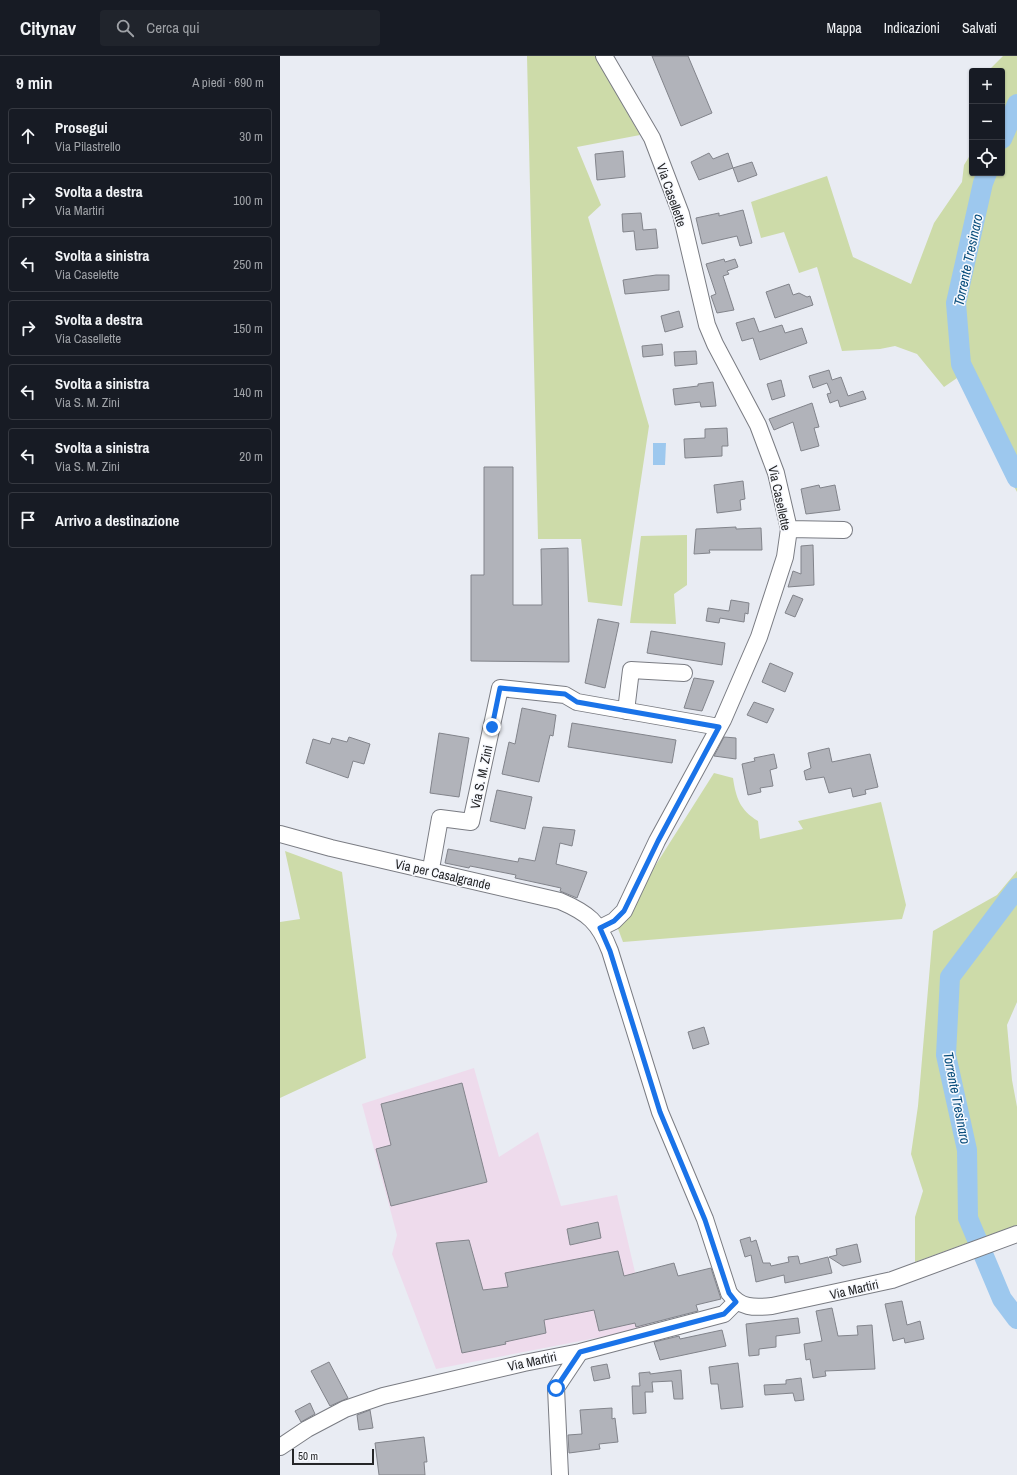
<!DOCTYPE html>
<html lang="it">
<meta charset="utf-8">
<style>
body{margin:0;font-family:"Archivo Narrow",sans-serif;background:#20242c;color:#f1f3f6}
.controls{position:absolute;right:12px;top:12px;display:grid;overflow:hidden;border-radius:4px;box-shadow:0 1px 3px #0004}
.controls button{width:36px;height:36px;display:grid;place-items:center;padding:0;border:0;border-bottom:1px solid #363941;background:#171b24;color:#f1f3f6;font:20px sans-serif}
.scale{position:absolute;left:12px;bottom:10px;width:82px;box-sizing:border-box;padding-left:4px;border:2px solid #252628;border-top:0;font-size:11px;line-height:14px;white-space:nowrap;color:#252628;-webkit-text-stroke:3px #f7f9fe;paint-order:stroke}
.stop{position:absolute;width:12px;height:12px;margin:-9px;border:3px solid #1a73e8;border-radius:50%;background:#fff}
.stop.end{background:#1a73e8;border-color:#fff;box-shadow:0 1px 4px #0008}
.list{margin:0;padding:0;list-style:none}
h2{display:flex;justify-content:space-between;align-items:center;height:52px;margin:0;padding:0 16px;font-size:17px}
h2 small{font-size:13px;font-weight:400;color:#9ea1a6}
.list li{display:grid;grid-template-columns:26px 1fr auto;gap:12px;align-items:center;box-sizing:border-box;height:56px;margin:0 8px 8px;padding:0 8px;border:1px solid #363941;border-radius:4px}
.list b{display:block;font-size:15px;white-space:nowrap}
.list p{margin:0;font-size:13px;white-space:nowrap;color:#9ea1a6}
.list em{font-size:13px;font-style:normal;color:#9ea1a6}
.icon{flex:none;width:22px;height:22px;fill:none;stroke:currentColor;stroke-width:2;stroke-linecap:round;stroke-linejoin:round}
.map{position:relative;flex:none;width:737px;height:1419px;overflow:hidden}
header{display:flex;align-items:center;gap:24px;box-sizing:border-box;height:56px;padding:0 20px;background:#171b24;border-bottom:1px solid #363941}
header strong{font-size:19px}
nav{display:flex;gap:22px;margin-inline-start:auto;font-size:14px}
.search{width:280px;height:36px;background:#20242c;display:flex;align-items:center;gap:10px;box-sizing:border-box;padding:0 14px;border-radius:4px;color:#9ea1a6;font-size:15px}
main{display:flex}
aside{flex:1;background:#171b24}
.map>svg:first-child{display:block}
.industrial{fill:#eedbec}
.green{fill:#cddba9}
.water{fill:#9dc8ee}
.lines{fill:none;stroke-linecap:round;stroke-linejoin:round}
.river{stroke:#9dc8ee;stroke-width:20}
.building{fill:#b1b3ba;stroke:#82848b}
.minor-casing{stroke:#7a7c83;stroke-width:18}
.minor{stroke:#fff;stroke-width:16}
.route{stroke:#1a73e8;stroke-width:5}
.labels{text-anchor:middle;stroke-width:3;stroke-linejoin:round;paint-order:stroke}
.street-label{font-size:13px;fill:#252628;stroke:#f7f9fe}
.water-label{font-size:14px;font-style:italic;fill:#094e7d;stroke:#f7f9fe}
</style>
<header>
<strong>Citynav</strong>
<div class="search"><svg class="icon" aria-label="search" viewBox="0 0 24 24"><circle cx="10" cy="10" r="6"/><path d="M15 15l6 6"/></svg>Cerca qui</div>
<nav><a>Mappa</a><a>Indicazioni</a><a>Salvati</a></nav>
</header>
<main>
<aside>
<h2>9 min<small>A piedi · 690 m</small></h2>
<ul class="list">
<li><svg class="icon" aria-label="ahead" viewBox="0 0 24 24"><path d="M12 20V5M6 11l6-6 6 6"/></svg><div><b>Prosegui</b><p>Via Pilastrello</p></div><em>30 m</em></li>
<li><svg class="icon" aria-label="right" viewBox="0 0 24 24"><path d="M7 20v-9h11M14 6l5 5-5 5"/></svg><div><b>Svolta a destra</b><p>Via Martiri</p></div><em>100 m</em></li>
<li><svg class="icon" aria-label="left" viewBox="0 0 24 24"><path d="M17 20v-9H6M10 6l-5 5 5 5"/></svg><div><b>Svolta a sinistra</b><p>Via Caselette</p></div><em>250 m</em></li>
<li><svg class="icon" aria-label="right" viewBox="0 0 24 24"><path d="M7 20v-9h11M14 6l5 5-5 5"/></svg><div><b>Svolta a destra</b><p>Via Casellette</p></div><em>150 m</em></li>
<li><svg class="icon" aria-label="left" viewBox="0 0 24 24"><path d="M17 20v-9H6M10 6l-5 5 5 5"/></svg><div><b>Svolta a sinistra</b><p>Via S. M. Zini</p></div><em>140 m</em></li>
<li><svg class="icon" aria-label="left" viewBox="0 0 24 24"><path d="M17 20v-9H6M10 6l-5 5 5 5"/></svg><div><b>Svolta a sinistra</b><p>Via S. M. Zini</p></div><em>20 m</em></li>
<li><svg class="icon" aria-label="arrive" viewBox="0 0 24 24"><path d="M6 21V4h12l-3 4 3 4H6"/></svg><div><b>Arrivo a destinazione</b></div></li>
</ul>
</aside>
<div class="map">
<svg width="737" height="1419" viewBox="0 0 737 1419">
<rect width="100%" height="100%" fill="#e9ecf3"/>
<!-- industrial -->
<path class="industrial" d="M194 1012 219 1101 258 1076 281 1150 337 1139 368 1272 156 1313 112 1198 117 1179 82 1048Z"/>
<!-- green -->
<path class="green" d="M247 0H315L360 79 297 91 321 149 308 161 369 370 342 550 308 546 301 483H258Z
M723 0H737V436L677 322 664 331 637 298 615 290 600 293 562 295 537 211 519 217 504 176 481 182 471 146 547 120 573 201 631 228 654 167 682 126 684 109 692 96V117H722V15H708Z
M407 479V529L394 538 396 568 350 567 361 480Z
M434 717 453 722C456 742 460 754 478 765L480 783 523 773 518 765 601 746 626 849 622 863 343 886 337 870Z
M5 795 62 816 86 1002 0 1042V866L20 863Z
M737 815V946L727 969 732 1024 737 1051V1169L635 1206V1161L643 1135 631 1098 638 1050 653 875 717 839Z"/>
<!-- water -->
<path class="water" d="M373 387H386L385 409H373Z"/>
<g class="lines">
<!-- river -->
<path class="river" d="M722 83 737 48
M707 117 703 127 676 247 681 308 737 422
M737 832 670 921 666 999 687 1094 688 1162 722 1243 737 1263"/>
</g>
<!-- building -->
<path class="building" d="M372 0H408L432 57 401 70Z
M343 95 345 121 317 124 315 98Z
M429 97 433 103 448 97 453 112 419 124 411 106Z
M472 106 477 119 458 126 453 112Z
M463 154 472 187 460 190 457 180 422 188 416 162 439 157V160Z
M361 157 363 174 376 173 378 192 356 194 354 175 343 176 342 158Z
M444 203 445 206 455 203 458 211 447 215 449 218 443 220 454 254 437 257 431 240 436 238 426 208Z
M376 219H389V234L345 238 343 224Z
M509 228 513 239 519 237 527 241 530 240 533 249 495 262 486 236Z
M399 255 403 271 385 276 381 260Z
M474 262 479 276 502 269 505 277 522 272 527 287 480 304 473 282 462 285 456 267Z
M382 288 383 299 363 301 362 290Z
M416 295 417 308 395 310 394 296Z
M549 314 552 324 561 321 568 340 583 335 586 343 560 351 558 344 550 347 547 338 551 337 547 327 533 332 529 320Z
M501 324 505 340 492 344 487 328Z
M433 326 436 350 421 351 420 346 395 349 393 333 418 330V328Z
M532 347 539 371 534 372 539 390 521 395 513 366 494 374 489 363Z
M447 372 448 390H442V400L405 402 404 383 425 382V373Z
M204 411H233V549H262L261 493 288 492 289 606 191 605V519H204Z
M463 425 465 443 460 444 461 454 437 457 434 429Z
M539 429 540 432 555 429 560 454 526 458 521 433Z
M456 471V473L481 472 482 494H429L430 497 414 498 416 473Z
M533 489 534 529 508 531 513 515 521 518V490Z
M513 539 523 543 515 561 505 557Z
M451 544 469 547 468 558 465 557 464 566 440 562 439 567 426 565 428 552 449 555Z
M318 563 339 567 325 632 305 627Z
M371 575 445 587 442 609 367 597Z
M490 607 513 617 505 636 482 626Z
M414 622 434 625 422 655 404 652Z
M474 646 494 653 487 667 467 659Z
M242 652 276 659 273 680 270 679 259 726 222 718 229 686 235 688Z
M292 667 396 684 392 707 288 691Z
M159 677 189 682 179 741 150 737Z
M69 681 90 688 84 708 73 705 68 722 26 707 33 683 50 688 52 682 67 686Z
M444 681 456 682V703L434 700Z
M549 692 552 706 590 698 598 731 585 734 586 738 573 741 571 732 549 737 544 721 526 724 524 715 531 712 528 697Z
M494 698 497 712 490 714 493 730 480 732 481 736 468 739 462 708 475 705 474 702Z
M217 734 252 741 245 773 210 765Z
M263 771 295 774 292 790 280 787 276 808 307 816 297 842 280 835 281 832 235 822 236 819 190 810 189 812 165 807 168 793 238 806 239 802 255 805Z
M424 971 429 988 413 993 408 976Z
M182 1027 207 1126 111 1150 96 1093 111 1089 101 1048Z
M318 1166 321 1182 290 1189 287 1173Z
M470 1181 471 1186 476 1184 483 1207H490L491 1210 509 1206 508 1201 518 1200 520 1208 548 1201 552 1217 505 1227 504 1219 476 1226 471 1199 465 1201 460 1184Z
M189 1184 203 1234 228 1231 225 1217 338 1195 344 1220 394 1207 398 1220 431 1212 441 1243 416 1249 418 1255 356 1271 355 1267 319 1275 314 1254 264 1264 266 1277 225 1286 226 1288 182 1297 156 1187Z
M577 1188 581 1206 563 1210 549 1201 557 1199 556 1193Z
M622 1245 627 1269 640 1265 644 1283 625 1287 624 1282 613 1285 605 1248Z
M552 1252 558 1280 578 1279 577 1270 592 1269 595 1313 545 1315 546 1320 533 1322 530 1303 526 1304 524 1288 542 1285 536 1255Z
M518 1262 520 1277 496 1280V1291L479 1293V1299L469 1300 466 1268Z
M442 1274 446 1290 380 1304 374 1286 399 1280 400 1283Z
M49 1306 68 1342 50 1350 31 1315Z
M458 1307 463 1351 441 1353 438 1328H431L429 1311Z
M327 1308 330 1322 314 1325 311 1311Z
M401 1314 403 1343H394L392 1325 372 1326 373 1336H365L366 1357 353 1358 352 1330H360L359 1317 370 1316V1318Z
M521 1322 524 1344 515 1345 513 1337 485 1339 484 1329 506 1328V1324Z
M30 1347 35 1358 21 1366 15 1355Z
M332 1352V1363L335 1362 338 1386 319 1388 320 1393 289 1397 288 1379 302 1378 300 1354Z
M90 1354 93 1372 79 1374 77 1359Z
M144 1381 147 1406H144L145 1419H99L95 1387Z"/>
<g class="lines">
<!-- minor casing -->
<g class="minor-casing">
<path id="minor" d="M509 473 564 474
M346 655 351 614 404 617
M0 778 51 792 280 845C308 857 319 866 330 895L380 1056 425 1163 449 1237C460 1252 474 1252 492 1250L612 1224 737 1178
M152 807 160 762 191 766 220 632 285 639 297 646 439 671
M320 872 334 865 344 855 377 785 443 664 479 581 505 501 509 473 496 417 478 369 435 288 427 269 401 158 372 82 324 0
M0 1391 27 1373 65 1353 103 1340 244 1307 300 1296 444 1258 456 1246
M280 1419 276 1332 300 1296"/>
</g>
<!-- minor -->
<use href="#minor" class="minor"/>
</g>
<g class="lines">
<!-- route -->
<path class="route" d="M212 671 220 632 285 638 297 646 439 671 378 785 344 855 334 865 320 872 330 895 380 1056 425 1164 449 1237 456 1246 444 1258 300 1296 276 1332"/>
</g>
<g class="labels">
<!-- street labels -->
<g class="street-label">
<text transform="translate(392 139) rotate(71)" y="5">Via Casellette</text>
<text transform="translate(500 442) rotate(78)" y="5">Via Casellette</text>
<text transform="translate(201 721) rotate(-78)" y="5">Via S. M. Zini</text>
<text transform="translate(163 818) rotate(13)" y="5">Via per Casalgrande</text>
<text transform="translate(574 1233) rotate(-13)" y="5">Via Martiri</text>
<text transform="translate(252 1305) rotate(-12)" y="5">Via Martiri</text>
</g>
<!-- water labels -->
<g class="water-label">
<text transform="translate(688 204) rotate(-78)" y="5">Torrente Tresinaro</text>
<text transform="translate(677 1042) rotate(79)" y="5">Torrente Tresinaro</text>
</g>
</g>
</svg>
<div class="controls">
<button>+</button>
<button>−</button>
<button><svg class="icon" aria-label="locate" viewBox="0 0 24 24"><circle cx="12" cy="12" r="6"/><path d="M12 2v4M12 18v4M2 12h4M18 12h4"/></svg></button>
</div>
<div class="scale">50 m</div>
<div class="stop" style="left:276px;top:1332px"></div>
<div class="stop end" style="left:212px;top:671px"></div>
</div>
</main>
